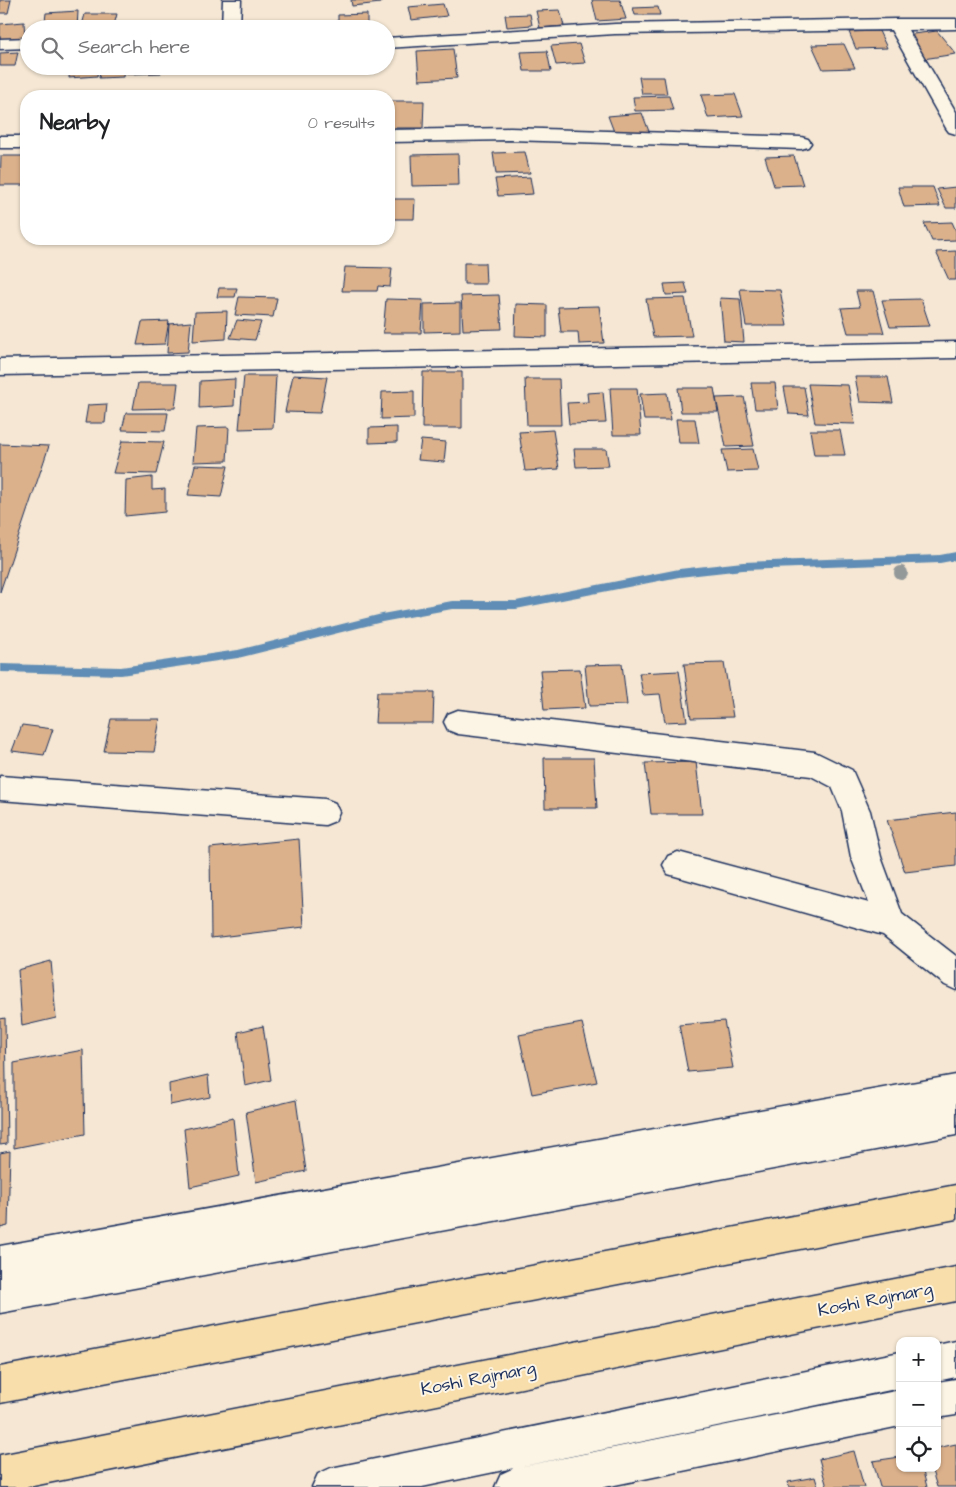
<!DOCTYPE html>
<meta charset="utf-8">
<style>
body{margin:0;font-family:"Architects Daughter",sans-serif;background:#f2f2f2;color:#202124}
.controls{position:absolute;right:15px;bottom:15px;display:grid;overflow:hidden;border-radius:10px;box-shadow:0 1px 4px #0004}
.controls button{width:45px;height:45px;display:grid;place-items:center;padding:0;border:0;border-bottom:1px solid #e0e0e0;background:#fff;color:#202124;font:25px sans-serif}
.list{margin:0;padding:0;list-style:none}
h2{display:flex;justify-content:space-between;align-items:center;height:65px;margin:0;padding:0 20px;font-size:21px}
h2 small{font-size:16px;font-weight:400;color:#757577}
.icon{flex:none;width:28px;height:28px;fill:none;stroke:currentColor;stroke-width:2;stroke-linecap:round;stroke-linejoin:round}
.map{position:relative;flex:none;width:956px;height:1487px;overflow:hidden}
.search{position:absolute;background:#fff;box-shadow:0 1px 4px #0004;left:20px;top:20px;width:375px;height:55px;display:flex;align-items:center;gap:12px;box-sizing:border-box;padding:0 18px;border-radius:28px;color:#757577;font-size:19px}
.panel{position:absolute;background:#fff;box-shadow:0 1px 4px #0004;left:20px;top:90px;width:375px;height:155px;border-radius:20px}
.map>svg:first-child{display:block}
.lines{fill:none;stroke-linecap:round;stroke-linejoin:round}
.stream{fill:#618db5;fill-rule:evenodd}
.building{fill:#dbb18b;stroke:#1b2f5e}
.minor-casing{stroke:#1b2f5e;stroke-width:3}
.major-casing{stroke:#1b2f5e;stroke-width:3}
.minor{fill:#fcf5e5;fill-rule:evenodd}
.major{fill:#f8deab;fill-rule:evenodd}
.tree{fill:#939899}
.labels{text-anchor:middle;stroke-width:4;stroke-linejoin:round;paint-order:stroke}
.near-street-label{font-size:18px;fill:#1b2f5e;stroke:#fcf5e5}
</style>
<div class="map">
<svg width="956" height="1487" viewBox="0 0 956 1487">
<rect width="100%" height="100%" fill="#f5e7d3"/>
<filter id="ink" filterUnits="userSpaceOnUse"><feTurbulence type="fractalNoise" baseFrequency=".02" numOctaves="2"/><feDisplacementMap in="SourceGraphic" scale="10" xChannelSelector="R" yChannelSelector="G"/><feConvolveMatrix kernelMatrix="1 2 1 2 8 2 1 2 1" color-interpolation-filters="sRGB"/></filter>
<g filter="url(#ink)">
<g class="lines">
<!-- stream -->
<path class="stream" d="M956 552V560L940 563 743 570 679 577 516 609H452L382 622 238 658 121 675 0 672V664L121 667 238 650 382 614 452 601H516L679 569 743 562 940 555Z"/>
</g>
<!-- building -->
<path class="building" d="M0 0H11L8 13H0Z
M351 0H380L381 3 352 6Z
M592 0H620L626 19 597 21Z
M443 4 447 16 411 20 408 7Z
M658 7 660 15H635L633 8Z
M560 10 564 26 540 28 536 11Z
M78 11 77 29H44L46 13Z
M85 14H117L113 29H81Z
M367 14V29H338V15Z
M530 14 532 25 507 27 505 15Z
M24 22 25 38 0 41V24Z
M879 31 887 48 856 49 849 32Z
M937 31 956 54 923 59 905 35Z
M579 44 585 63 556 65 551 46Z
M844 44 855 68 823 69 812 45Z
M453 49 457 78 419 80 417 51Z
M547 51 551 71H524L521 52Z
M18 52 15 66H0V53Z
M70 66H98L97 76 69 78Z
M101 66H124L123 77 99 78Z
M129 66H162L161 73 127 74Z
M639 77H664L667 94H642Z
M735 94 743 116 708 118 701 95Z
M669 96 673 110 635 111 633 97Z
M391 101H424L423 128H390Z
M642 113 650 134 616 137 608 116Z
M525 152 530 173 496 174 493 153Z
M458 154 459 185 412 186 411 155Z
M1 156H26V185H0Z
M794 156 803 185 774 186 765 157Z
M530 177 533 194 498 196 495 179Z
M898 187H933L940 206 904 207Z
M956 187V208H946L937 189Z
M389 199H415L414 219H389Z
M952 222 956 231V240L932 241 924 223Z
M956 251V280H949L936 252Z
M464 263H485L486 284H464Z
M345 267 392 268 390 287 378 286 377 291H342Z
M685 283 688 294 666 295 664 284Z
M219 288H237L235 297H217Z
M740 289 780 290 787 326H746Z
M856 291H873L884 333H848L841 308 860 307Z
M499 295 502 329 463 330 461 296Z
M239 297 277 298 273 317 235 315Z
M685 298 692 336 653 337 646 299Z
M720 298 740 299 744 342 724 341Z
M386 299 423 300 421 333H383Z
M921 299 930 326 890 327 882 300Z
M460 303V331L424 332V304Z
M516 304 547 305V337L515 336Z
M599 306 604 343 579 344 578 332H561L558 307Z
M227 311 226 339 193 341 195 312Z
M237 320 261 322 255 340 230 338Z
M169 321 165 344 137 345 142 322Z
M191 322 188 352 167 353 169 324Z
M423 372H462V428H422Z
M293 375 327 377 320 413 285 412Z
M244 376H276L273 428 239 429Z
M855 377H888L893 403 860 402Z
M235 379 234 406 199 408 200 381Z
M525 379H559L561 425H527Z
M138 383H178L175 408 133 409Z
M751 383H775L778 409H755Z
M808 384 848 385 855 424 815 423Z
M784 387H804L809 415 789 414Z
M610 388H637L641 435H613Z
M678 388H714L718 412H681Z
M414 391V418L381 419 382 392Z
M603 392 606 423 569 424 567 403 588 402 587 393Z
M667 393 671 420H644L640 394Z
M744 397 754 446 726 447 716 398Z
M107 404 105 423H85L88 405Z
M126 413H168L165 431 122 430Z
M676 419H695L699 443H679Z
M229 427 227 461 193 462 196 428Z
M397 427V442L369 443V428Z
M553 430 559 469 525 471 519 432Z
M810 430H840L845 455H814Z
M421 440 446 442 444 462 418 460Z
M122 441 164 442 156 474 113 473Z
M0 444 49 446 0 592Z
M574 449H606L609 466 576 467Z
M753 449 758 471 727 472 722 450Z
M195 465 228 466 221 497 188 495Z
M152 477V490L165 489V512L125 516 126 480Z
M724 663 733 717 691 718 684 664Z
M622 664 627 705 589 706 585 665Z
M580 669 585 708 544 710 540 670Z
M679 671 687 721 665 722 660 694 643 695 639 673Z
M377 692H434L433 723H375Z
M111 719H160L154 752 104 751Z
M22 725 53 729 44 755 12 751Z
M544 758H594L597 808H545Z
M696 762 702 814H651L645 763Z
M956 812V866L905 872 887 820Z
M299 839 304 927 211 938 210 848Z
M51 961 56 1018 22 1026 18 970Z
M5 1018 7 1144 0 1145V1019Z
M724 1021 733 1068 688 1072 679 1025Z
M582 1023 597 1082 532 1094 519 1035Z
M263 1026 271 1080 245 1086 238 1032Z
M83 1050 85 1134 14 1148V1063Z
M208 1075 210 1097 170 1105 169 1084Z
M296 1100 306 1171 256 1182 246 1112Z
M233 1118 239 1176 190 1187 184 1129Z
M10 1151 8 1226 0 1228V1153Z
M956 1444V1487H937L931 1468H937V1448Z
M854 1451 864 1487H827L819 1459Z
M900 1457V1468H922L927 1487H880L873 1461Z
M815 1477 818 1487H789L788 1482Z"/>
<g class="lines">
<!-- minor casing -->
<g class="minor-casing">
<path id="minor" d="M223 0H241L240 29H222Z
M896 19H956V29L908 30 956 112V134L949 132 946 128 891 30 615 34 386 48V38L615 24Z
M29 38V48L0 49V39Z
M510 128 801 137 808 139 811 143 808 147 801 149 510 140 389 142V130Z
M0 136H26V148H0Z
M956 342V358L0 375V359Z
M458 710 815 752 852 770 870 811 881 857 902 914 956 956V990L945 985 883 935 668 874 663 865 668 856 678 852 869 903 851 857 842 811 832 787 811 776 458 734 448 730 444 722 448 714Z
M0 776 325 799 335 803 339 812 335 821 325 825 0 800Z
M956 1075V1135L0 1313V1246Z
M956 1341V1377L937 1381V1345Z
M900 1352V1388L422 1487H312L318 1474 331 1468Z
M956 1379V1415L937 1418V1382Z
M900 1390V1426L605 1487H495L501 1474 514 1468Z"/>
</g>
<!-- major casing -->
<g class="major-casing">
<path id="major" d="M956 1185V1219L0 1403V1367Z
M956 1267V1301L28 1487H0V1455Z"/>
</g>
<!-- minor -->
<use href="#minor" class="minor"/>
<!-- major -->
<use href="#major" class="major"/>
</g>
<!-- trees -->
<circle class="tree" cx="901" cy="573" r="7"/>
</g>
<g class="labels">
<!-- near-street labels -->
<g class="near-street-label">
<text transform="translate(875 1299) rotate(-11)" y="6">Koshi Rajmarg</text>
<text transform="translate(478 1378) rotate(-11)" y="6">Koshi Rajmarg</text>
</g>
</g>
</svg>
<div class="controls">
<button>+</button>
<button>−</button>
<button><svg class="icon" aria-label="locate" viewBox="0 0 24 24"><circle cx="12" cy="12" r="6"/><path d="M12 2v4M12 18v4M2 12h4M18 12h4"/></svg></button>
</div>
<div class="search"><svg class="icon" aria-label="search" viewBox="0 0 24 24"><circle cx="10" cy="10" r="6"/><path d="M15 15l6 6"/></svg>Search here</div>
<section class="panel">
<h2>Nearby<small>0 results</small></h2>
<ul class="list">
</ul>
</section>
</div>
